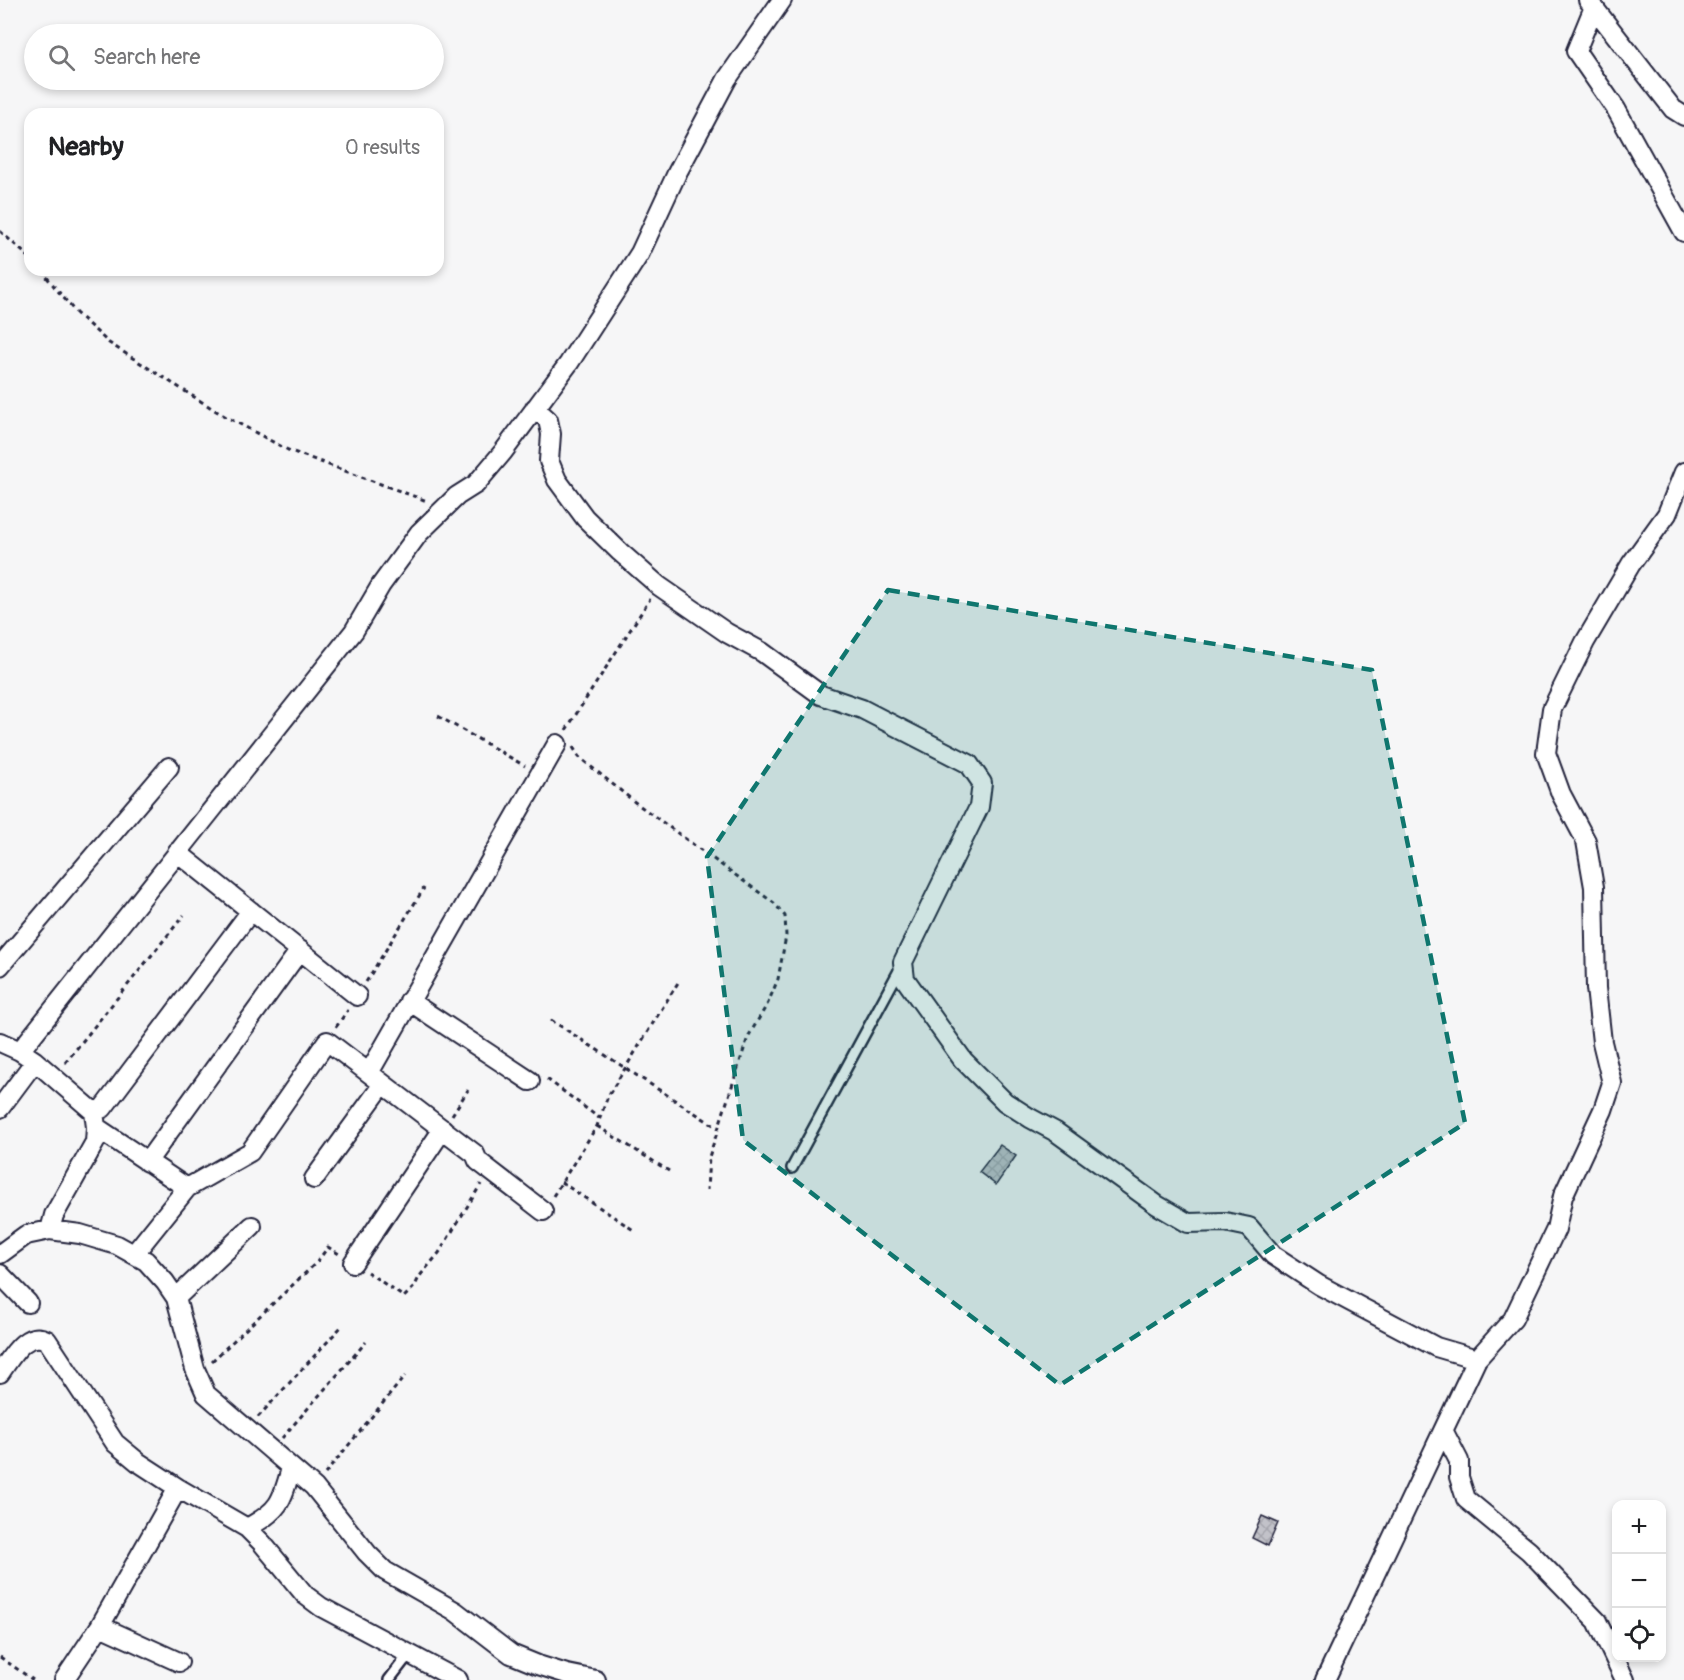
<!DOCTYPE html>
<meta charset="utf-8">
<style>
body{margin:0;font-family:Pangolin,sans-serif;background:#f6f6f6;color:#202124}
.controls{position:absolute;right:18px;bottom:18px;display:grid;overflow:hidden;border-radius:12px;box-shadow:0 3px 9px #0003}
.controls button{width:54px;height:54px;display:grid;place-items:center;padding:0;border:0;border-bottom:2px solid #e0e0e0;background:#fff;color:#202124;font:30px sans-serif}
.list{margin:0;padding:0;list-style:none}
h2{display:flex;justify-content:space-between;align-items:center;height:78px;margin:0;padding:0 24px;font-size:26px}
h2 small{font-size:20px;font-weight:400;color:#757577}
.icon{flex:none;width:33px;height:33px;fill:none;stroke:currentColor;stroke-width:2;stroke-linecap:round;stroke-linejoin:round}
.map{position:relative;flex:none;width:1684px;height:1680px;overflow:hidden}
.search{position:absolute;background:#fff;box-shadow:0 3px 9px #0003;left:24px;top:24px;width:420px;height:66px;display:flex;align-items:center;gap:15px;box-sizing:border-box;padding:0 21px;border-radius:33px;color:#757577;font-size:22px}
.panel{position:absolute;background:#fff;box-shadow:0 3px 9px #0003;left:24px;top:108px;width:420px;height:168px;border-radius:18px}
.map>svg:first-child{display:block}
.building{fill:url(#building-cross-hatch);stroke:#22223b;stroke-width:1.5}
.lines{fill:none;stroke-linecap:round;stroke-linejoin:round}
.service-casing{stroke:#22223b;stroke-width:14}
.minor-casing{stroke:#22223b;stroke-width:22}
.path{stroke:#22223b;stroke-width:3;stroke-dasharray:4.5 4.5;stroke-linecap:butt}
.service{stroke:#fff;stroke-width:9}
.minor{stroke:#fff;stroke-width:18}
.marked{fill:#0f766e;fill-opacity:0.2;stroke:#0f766e;stroke-width:4.5;stroke-dasharray:12 8;stroke-linejoin:round}
</style>
<div class="map">
<svg width="1684" height="1680" viewBox="0 0 1684 1680">
<defs>
<pattern id="building-cross-hatch" width="8" height="8" patternUnits="userSpaceOnUse" patternTransform="scale(1.5)"><rect width="8" height="8" fill="#c2c2c9"/><path d="M0 0l8 8M0 8l8-8" fill="none" stroke="#a6a6ae"/></pattern>
</defs>
<rect width="100%" height="100%" fill="#f6f6f7"/>
<filter id="ink" filterUnits="userSpaceOnUse"><feTurbulence type="fractalNoise" baseFrequency=".0167" numOctaves="2"/><feDisplacementMap in="SourceGraphic" scale="12" xChannelSelector="R" yChannelSelector="G"/><feConvolveMatrix kernelMatrix="1 2 1 2 8 2 1 2 1" color-interpolation-filters="sRGB"/></filter>
<g filter="url(#ink)">
<!-- building -->
<path class="building" d="M1000 1145 1016 1156 996 1185 979 1172Z
M1262 1516 1278 1523 1268 1546 1252 1538Z"/>
<g class="lines">
<!-- service casing -->
<g class="service-casing">
<path id="service" d="M792 1168 901 967
M389 1680 409 1654"/>
</g>
<!-- minor casing -->
<g class="minor-casing">
<path id="minor" d="M1588 0 1673 109 1684 116
M1594 7 1576 51 1616 109 1684 232
M535 408 548 420 551 434 549 461 557 480 585 518 620 552 659 586 727 633 762 652 821 695 862 709 969 764 982 783 979 807 903 962 905 979 963 1060 1005 1102 1030 1118 1056 1132 1157 1205 1188 1223 1225 1222 1249 1227 1273 1255 1319 1285 1436 1347 1477 1359
M177 852 357 996
M0 966 169 767
M409 1001 530 1081
M0 1042 20 1051 35 1061 94 1112 96 1127 95 1142 54 1215 50 1230
M20 1051 354 631 381 585 419 533 457 496 476 484 503 452 569 363 640 253 677 173 727 79 782 0
M369 1073 557 744
M0 1108 35 1061
M94 1112 103 1108 251 911
M96 1127 187 1188
M147 1162 300 950
M314 1179 383 1084
M0 1254 26 1235 50 1230 80 1234 117 1245 146 1261 165 1282 176 1298 195 1369 206 1394 314 1487 367 1553 385 1571 455 1611 511 1654 538 1665 567 1674 596 1680
M134 1254 187 1188 250 1152 327 1041 475 1154 478 1161 543 1211
M353 1263 443 1129
M0 1274 28 1303
M176 1298 252 1226
M0 1373C11 1358 25 1329 47 1340L115 1443 138 1462 178 1488 247 1528 262 1543 305 1595 321 1607 458 1680
M1444 1432 1459 1461V1477L1466 1499 1529 1551 1597 1621 1625 1680
M247 1528C279 1511 282 1502 291 1468
M100 1626 179 1662
M64 1680 100 1626 178 1488
M1325 1680 1477 1359 1513 1319 1556 1229 1563 1196 1603 1110 1612 1083 1602 1042 1596 988 1594 887 1586 841 1561 794 1546 753 1552 709 1585 642 1631 564 1667 514 1684 472"/>
</g>
<!-- path -->
<path class="path" d="M0 231 30 258
M41 270 76 313 109 343 221 414 288 450 427 501
M438 716 525 766
M566 730 650 599
M573 747 579 757 636 803 774 903 785 916 786 936 778 979 768 1003 748 1037 709 1157 707 1190
M366 982 424 888
M551 1020 718 1128
M336 1027 348 1010
M65 1063 184 915
M547 1079 599 1118
M452 1115 468 1090
M597 1126 669 1171
M561 1182 635 1231
M553 1196 597 1126 608 1096 679 981
M367 1272 404 1297 415 1286 419 1277 439 1253 481 1184
M212 1361 317 1262 328 1247 339 1254
M258 1417 341 1327
M282 1438 366 1342
M325 1474 405 1376
M0 1657 33 1680"/>
<!-- service -->
<use href="#service" class="service"/>
<!-- minor -->
<use href="#minor" class="minor"/>
</g>
</g>
<!-- marked area -->
<path class="marked" d="M888 590 1372 670 1465 1123 1060 1385 743 1140 707 857Z"/>
</svg>
<div class="controls">
<button>+</button>
<button>−</button>
<button><svg class="icon" aria-label="locate" viewBox="0 0 24 24"><circle cx="12" cy="12" r="6"/><path d="M12 2v4M12 18v4M2 12h4M18 12h4"/></svg></button>
</div>
<div class="search"><svg class="icon" aria-label="search" viewBox="0 0 24 24"><circle cx="10" cy="10" r="6"/><path d="M15 15l6 6"/></svg>Search here</div>
<section class="panel">
<h2>Nearby<small>0 results</small></h2>
<ul class="list">
</ul>
</section>
</div>
